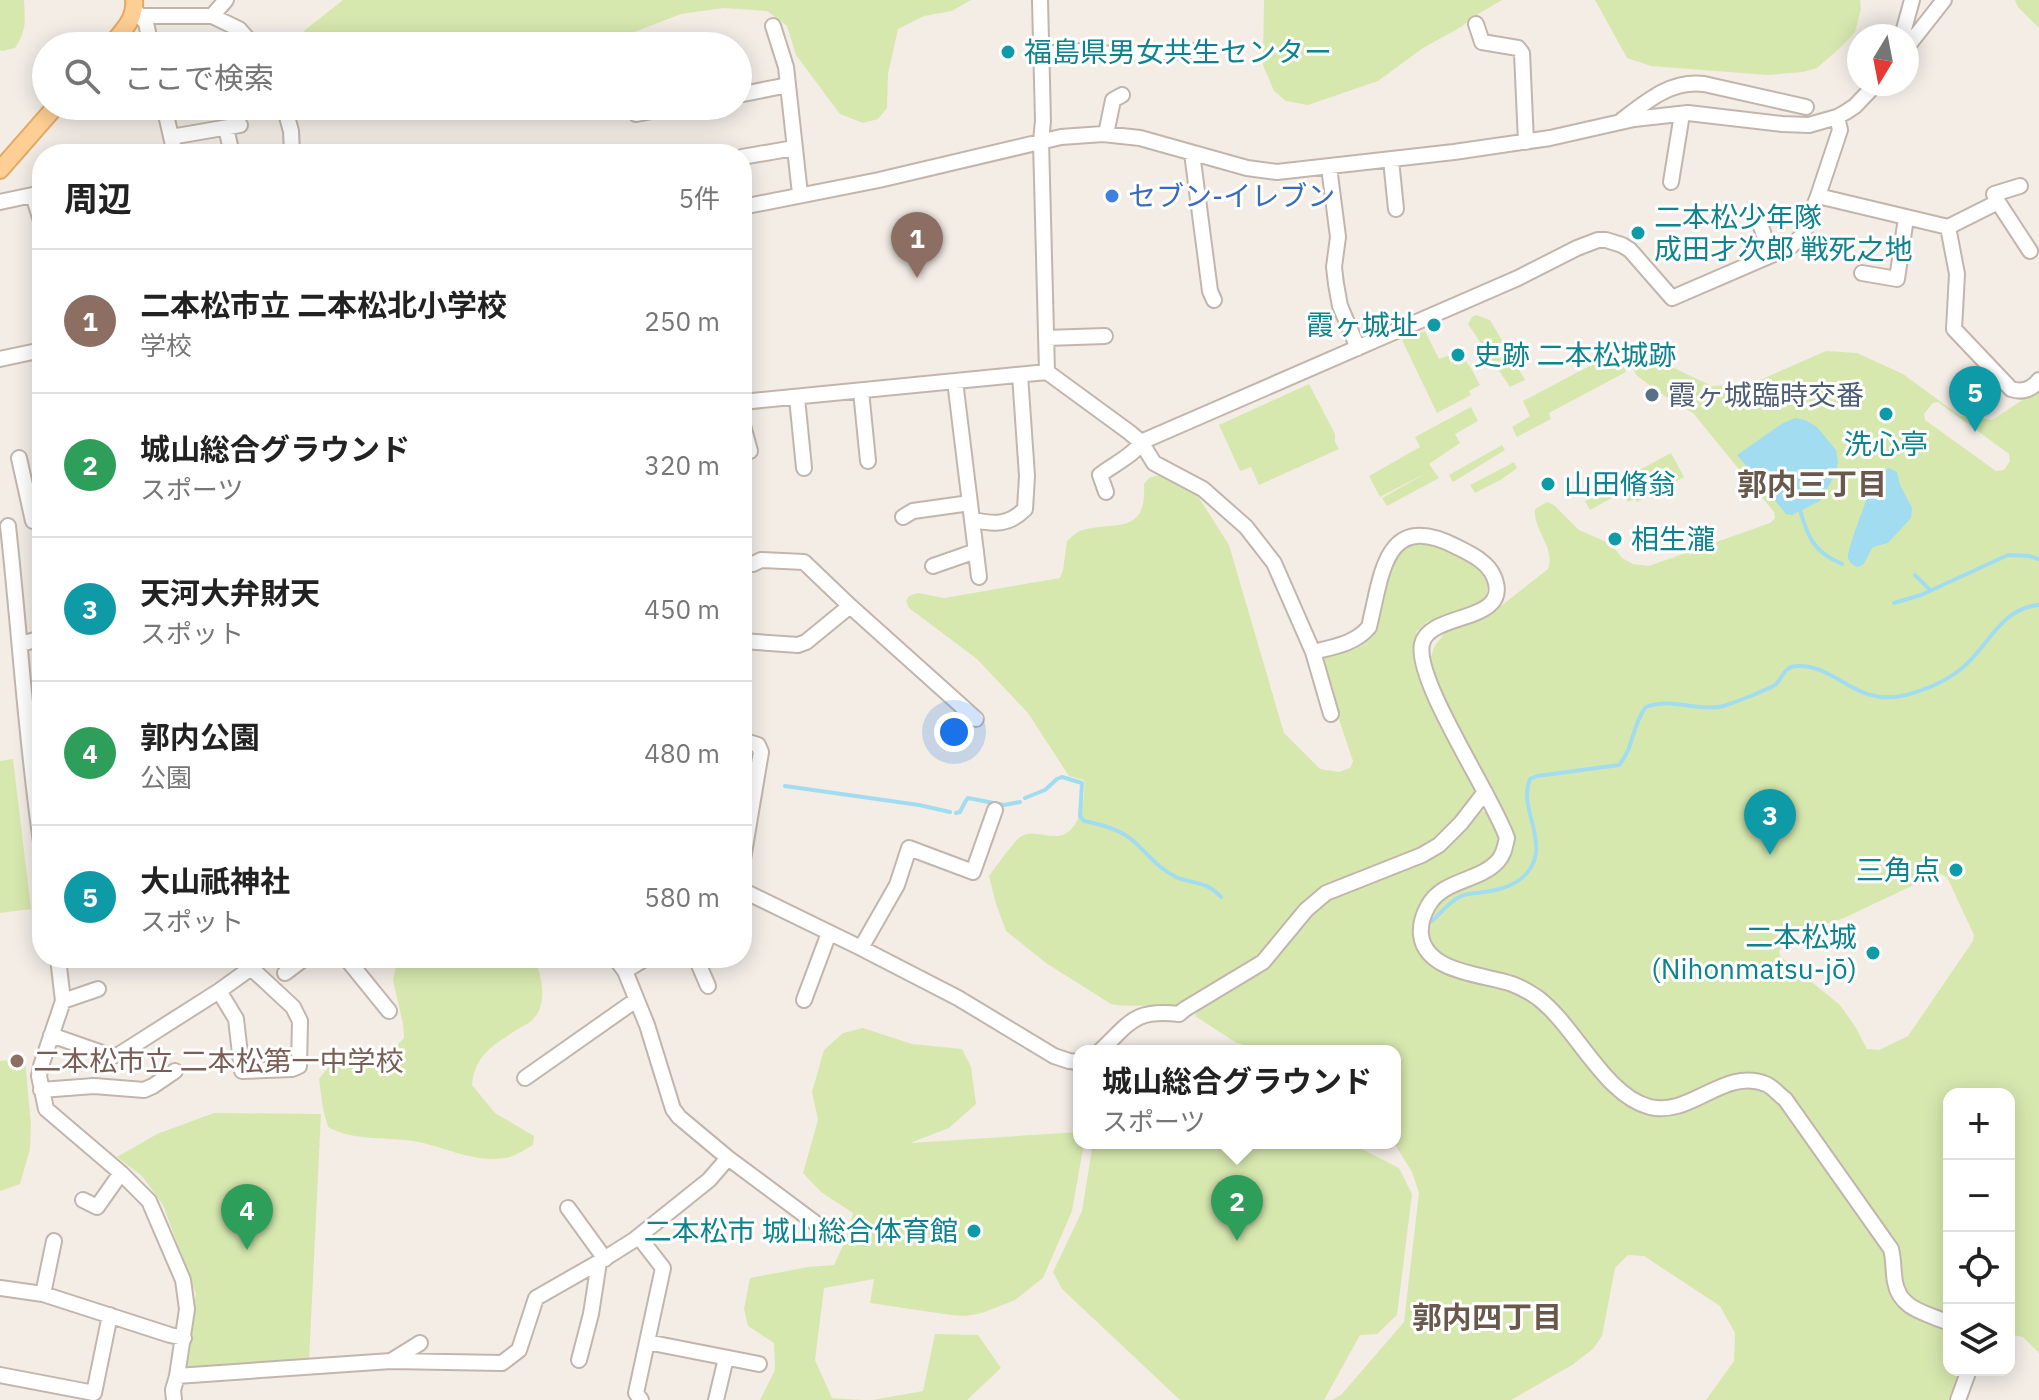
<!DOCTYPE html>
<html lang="ja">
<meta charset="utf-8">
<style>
body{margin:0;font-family:"IBM Plex Sans","Noto Sans JP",sans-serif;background:#f2f2f2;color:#222}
.controls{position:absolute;right:24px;bottom:24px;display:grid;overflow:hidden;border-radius:16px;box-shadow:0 4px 20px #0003}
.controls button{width:72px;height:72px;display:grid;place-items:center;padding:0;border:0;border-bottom:2px solid #e0e0e0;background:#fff;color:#222;font:40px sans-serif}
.compass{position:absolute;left:1847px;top:24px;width:72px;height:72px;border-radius:50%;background:#fff;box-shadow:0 4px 20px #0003;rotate:190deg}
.you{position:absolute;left:954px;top:732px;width:28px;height:28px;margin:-20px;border:6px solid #fff;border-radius:50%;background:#1a73e8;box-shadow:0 0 0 12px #1a73e833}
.badge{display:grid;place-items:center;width:52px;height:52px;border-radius:50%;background:#d93025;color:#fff;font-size:26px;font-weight:700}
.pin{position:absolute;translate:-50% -66px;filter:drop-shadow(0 2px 4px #0008)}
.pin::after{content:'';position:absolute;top:42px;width:28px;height:24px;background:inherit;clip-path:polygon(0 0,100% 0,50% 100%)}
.popup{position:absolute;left:1073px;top:1045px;width:328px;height:104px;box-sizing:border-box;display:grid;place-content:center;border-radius:16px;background:#fff;filter:drop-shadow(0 2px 6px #0005);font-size:26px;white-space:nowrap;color:#767676}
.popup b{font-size:30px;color:#222}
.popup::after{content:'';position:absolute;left:50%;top:100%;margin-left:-16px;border:16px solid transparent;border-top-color:#fff}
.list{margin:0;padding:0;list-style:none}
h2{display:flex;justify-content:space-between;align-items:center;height:104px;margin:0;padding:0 32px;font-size:34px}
h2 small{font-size:26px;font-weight:400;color:#767676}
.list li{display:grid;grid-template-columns:52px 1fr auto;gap:24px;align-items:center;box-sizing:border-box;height:144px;padding:0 32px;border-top:2px solid #e0e0e0}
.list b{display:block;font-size:30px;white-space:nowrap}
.list p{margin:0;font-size:26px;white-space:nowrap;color:#767676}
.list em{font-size:26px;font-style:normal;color:#767676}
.icon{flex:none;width:44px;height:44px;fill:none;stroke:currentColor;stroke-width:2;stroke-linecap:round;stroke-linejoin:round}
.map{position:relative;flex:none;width:2039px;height:1400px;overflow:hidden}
.search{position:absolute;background:#fff;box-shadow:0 4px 20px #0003;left:32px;top:32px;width:720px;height:88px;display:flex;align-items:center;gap:20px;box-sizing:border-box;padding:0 28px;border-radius:44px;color:#767676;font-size:30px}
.panel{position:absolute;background:#fff;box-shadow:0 4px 20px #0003;left:32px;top:144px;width:720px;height:824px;border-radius:32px}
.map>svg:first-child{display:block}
.green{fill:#d7e8af;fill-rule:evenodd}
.water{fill:#a2dcf0}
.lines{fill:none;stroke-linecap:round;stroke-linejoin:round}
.stream{stroke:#a2dcf0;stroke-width:4}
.minor-casing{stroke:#c2b6ac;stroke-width:18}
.major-casing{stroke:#e4a963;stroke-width:20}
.minor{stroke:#fff;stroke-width:14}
.major{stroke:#fecf94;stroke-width:16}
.culture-dot{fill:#0f9aa8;stroke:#fff;stroke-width:3}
.shop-dot{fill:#3f7fe0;stroke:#fff;stroke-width:3}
.service-dot{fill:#5c6f8a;stroke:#fff;stroke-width:3}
.education-dot{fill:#8d6e63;stroke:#fff;stroke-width:3}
.labels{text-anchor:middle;stroke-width:6;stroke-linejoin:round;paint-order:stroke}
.culture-label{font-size:28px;fill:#0d838f;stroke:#fff;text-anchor:start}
.shop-label{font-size:28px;fill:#366cbe;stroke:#fff;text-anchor:start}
.service-label{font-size:28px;fill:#4e5e75;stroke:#fff;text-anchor:start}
.education-label{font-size:28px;fill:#785e54;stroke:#fff;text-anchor:start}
.neighbourhood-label{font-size:30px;font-weight:bold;fill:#69594d;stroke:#fff}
</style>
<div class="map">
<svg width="2039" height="1400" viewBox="0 0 2039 1400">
<rect width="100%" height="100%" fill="#f3ede6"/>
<!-- green -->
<path class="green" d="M0 0H24C25 21 27 30 15 48L2 51 0 50Z
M343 0H971L952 11 924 16 898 29 888 74 887 108 878 119 863 123 840 114 796 55 787 26 767 11 724 8 681 14 598 46H293L305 30Z
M1264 0H1502L1478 14 1461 27 1423 48 1378 81 1308 105 1286 101 1274 91 1263 65Z
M1595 0H1860L1861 9 1855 32 1840 48 1817 68 1803 72 1767 75 1651 66 1627 58Z
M2015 0H2039V28L2018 7Z
M1476 315 1490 320 1525 380 1510 387 1468 324 1472 317Z
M1425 331 1439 359 1450 355 1457 350 1471 368 1480 385 1469 391 1471 395 1437 413 1402 340Z
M1633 351H1638L1712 386 1751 384 1826 351 1857 353 1903 374 1960 416 1992 420 2039 389V1353L2023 1337 2014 1335 2009 1339V1094H1949V1370H1970L1956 1382 1948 1400H1706L1734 1361 1735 1333 1720 1306 1644 1256 1628 1255 1615 1268 1602 1336 1593 1349 1572 1365 1511 1400H1332L1341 1395 1404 1322 1419 1193 1412 1172 1394 1143 1395 1051H1262L1235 1042 1195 1016 1198 1009 1324 901 1429 858 1477 812C1494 805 1505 841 1498 852 1495 857 1488 860 1483 862 1457 877 1427 883 1416 913 1414 920 1412 929 1413 937 1416 956 1428 965 1444 972 1439 959 1430 946 1428 932 1422 880 1513 882 1512 847 1512 840 1506 830 1504 824 1486 774 1460 728 1436 681L1431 667V657L1434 647 1449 627 1478 618 1497 609 1548 569C1556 548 1533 530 1535 509L1547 502 1554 505 1579 530 1611 544 1622 558 1633 564 1649 566 1770 523 1775 518 1774 512 1693 413 1663 395 1636 375 1628 357ZM1938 402 2009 454 2010 461 2004 470 1996 471 1925 420 1924 414 1933 403ZM1939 873 1947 877 1974 935 1973 941 1908 1036 1879 1050 1867 1049 1856 1028 1840 1005 1781 957 1779 952 1782 945 1801 932 1844 918Z
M1616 352 1626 372 1549 413 1551 419 1517 437 1512 427 1530 416 1523 401Z
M1309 384 1335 434V442L1339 449 1259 485 1251 467 1240 471 1219 425Z
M1471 407 1478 421 1455 434 1460 443 1429 464 1439 478 1387 506 1382 498 1430 471 1380 497 1369 476 1420 447 1415 437Z
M1502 445 1505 450 1453 482 1449 475Z
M1671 453 1684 477 1637 502 1635 499 1628 502 1617 482Z
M1514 462 1517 468 1502 479 1475 493 1470 485Z
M1155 476H1163L1194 490 1229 545 1284 733 1320 769 1339 772 1350 768 1353 761 1320 663 1323 658C1336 654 1353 652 1364 644 1390 625 1376 565 1403 549 1431 532 1511 568 1481 604L1428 621 1417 631 1413 648 1415 663 1435 707 1472 780 1476 791 1466 810 1430 844 1330 885 1315 893 1302 905 1252 963 1177 1007C1168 1009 1160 1006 1151 1006 1137 1005 1125 1007 1111 1004L1046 963 1006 931 996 904 989 876C995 868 1015 840 1020 837 1032 829 1044 837 1057 836 1080 835 1086 798 1084 780L1069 776 1028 713 977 659 909 608 906 601 909 596 918 593 944 598 1060 578 1063 570 1067 541C1072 537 1077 531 1083 530 1115 521 1147 536 1144 484L1149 478Z
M1607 489 1612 498 1590 510 1585 501Z
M13 759 31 909 0 913V761Z
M398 958H533C542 973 548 1004 534 1018 530 1023 523 1026 518 1029 494 1045 475 1054 472 1085L495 1113 534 1136 533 1145C524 1150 514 1157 505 1158 475 1163 447 1148 419 1142 390 1136 354 1142 328 1127L323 1109 319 1079 333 1061 355 1059H384L404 1038 403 1024 393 980Z
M863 1028 912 1044 962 1049 971 1067 976 1104 949 1128 910 1143 1079 1132V1143H1084L1072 1211 1043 1278 1015 1300 982 1313 966 1316 951 1315 870 1303 874 1279 824 1288 815 1360 832 1398 863 1400H760L775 1370 774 1343 748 1326 744 1309 750 1278 808 1267 834 1265 847 1237 853 1213 821 1192 803 1173 818 1120 812 1092 824 1050 843 1033Z
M25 1059 31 1125 30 1149 20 1184 0 1191V1061Z
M214 1113 321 1114 309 1361 195 1369 185 1365 196 1294 163 1205 142 1176 117 1157 157 1134Z
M1093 1143H1350L1399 1168 1412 1194 1397 1315 1377 1334 1360 1335 1324 1400H1180L1062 1289 1053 1272 1082 1211Z
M935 1334 978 1335 1001 1368 967 1400H872L923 1391Z"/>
<!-- water -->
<path class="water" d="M1795 418 1805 420 1817 427 1836 450 1838 462 1836 473 1820 501 1792 515 1786 514 1737 455 1783 423Z
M1889 468 1897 472 1900 485 1912 508 1911 518 1888 543 1873 547 1863 565 1857 567C1852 564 1849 563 1848 558 1846 551 1873 481 1878 474 1882 470 1884 470 1889 468Z"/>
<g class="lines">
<!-- stream -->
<path class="stream" d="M1800 510C1808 538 1814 552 1842 564
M1915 575 1930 590
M1894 603 1921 595 2008 555 2029 556 2039 559
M785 786 919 805 950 812
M1025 798 1045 790 1057 779 1062 777 1082 783 1080 816 1084 821C1100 824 1118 829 1131 839 1146 851 1158 869 1176 877 1195 885 1205 880 1221 897
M956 813 960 812 965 802 968 798 1004 805 1020 802
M1432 921C1441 913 1450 901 1461 896 1468 893 1477 893 1485 892 1508 889 1532 879 1536 853 1539 828 1520 803 1530 779L1537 776 1619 765C1634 748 1632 724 1646 707 1670 697 1698 712 1724 706 1733 703 1767 690 1775 685 1783 678 1784 666 1797 666 1836 664 1856 708 1906 695 1925 690 1946 681 1961 669 1988 648 2000 608 2039 605"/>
<!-- minor casing -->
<g class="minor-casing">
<path id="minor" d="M1040 0 1043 121 1041 141 1047 372
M136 11 146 23 151 46
M141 16H212L239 29 254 46
M212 16 226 0
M1476 24 1482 42 1518 48 1522 53 1526 142
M773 26 786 67 800 194
M1905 36 1904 29 1912 0
M511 46 517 41
M1907 47 1944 0
M1042 54 1083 51 1090 54 1198 51
M738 95 788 85
M164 106 175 154
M284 106 291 131 292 154
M636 114 678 106
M1622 120C1647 101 1671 80 1704 84L1806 107
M226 128 232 154
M1106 134 1113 100 1122 95
M171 137 240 125
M1192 153 1210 291 1214 300
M742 157 794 148
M1391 160 1396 209
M1329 167 1338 237 1334 267 1336 284 1340 306 1358 348
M1671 182 1682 114
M2020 186 1994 194 1998 202 2030 251
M33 195 42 224
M1818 196 1948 227 1957 274 1954 329 2011 389C2023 393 2032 389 2039 380
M0 202 42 193
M742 207 879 180 1061 137 1103 134 1140 138 1247 168 1277 172 1454 152 1550 138 1634 119 1688 113 1782 124 1809 125 1837 117 1846 112 1855 106 1876 84
M1759 221 1765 238V257
M1948 227 1998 202
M1862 273 1897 279 1906 218
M1046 338 1105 336
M0 359 42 350
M955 381 979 577
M861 391 868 461
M797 398 804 468
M742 402 1047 372 1129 432 1141 442 1154 463 1203 489 1246 527 1274 563 1313 652C1333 647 1355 644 1369 627 1382 575 1384 509 1457 547 1471 554 1488 562 1494 577 1513 624 1429 611 1422 644 1414 680 1492 795 1507 838 1505 847 1504 854 1498 861 1479 882 1443 879 1428 906 1423 915 1420 925 1421 935 1426 973 1483 974 1512 984 1520 987 1531 993 1538 998 1576 1027 1605 1096 1650 1107 1691 1117 1724 1067 1766 1084 1773 1087 1779 1095 1785 1099L1891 1249C1894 1260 1893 1271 1895 1282 1900 1310 1927 1313 1949 1323
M742 422 750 451
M19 458 33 521
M1106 492 1100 475C1112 465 1135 455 1141 442L1518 278 1577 248 1598 240H1606L1622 245 1630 250 1672 298 1790 247 1803 235 1818 196 1840 130 1837 117
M903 517 913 511 970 503
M972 520C994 524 1008 526 1025 509L1027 476 1020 375
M8 526C20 634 26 742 42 849
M753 564 761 560 804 562 850 606 976 719
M933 566 976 551
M742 641 798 645 806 642 850 606
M21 644 42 638
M1313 652 1331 714
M742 740 758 745 761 752 742 865
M742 890 861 948 958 998 1054 1056 1069 1061 1079 1062
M861 948 897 885 909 848 973 872 995 810
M58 958 63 1001 41 1066 39 1076 46 1109 121 1173 149 1201 183 1280 187 1309 177 1376 173 1390 174 1400
M346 958 389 1011
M696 958 708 986
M625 971 646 958
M285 973 305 958
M804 1000 829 933
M63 1001 98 989
M51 1035 111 1056 120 1054 219 991 251 968 293 1007 300 1021 299 1066 292 1069 242 1071 236 1019 219 991
M1100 1051C1131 1022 1134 1009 1179 1014L1185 1009 1263 962 1306 910 1326 893 1422 855 1439 845 1461 823 1485 792
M525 1078 636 1000
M41 1090 94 1086 144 1090 153 1086 175 1071
M728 1158 818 1225
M83 1200 97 1207 121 1173
M568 1208 605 1259
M639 1237 663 1268 636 1393 641 1400
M0 1288 43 1294 170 1335 184 1338
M43 1294 54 1241
M647 1342 759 1364
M579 1360 591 1314 599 1262
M391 1361 420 1343
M0 1375 94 1393 110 1315
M177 1376 391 1361 502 1363 519 1350 536 1298 599 1262 634 1240 709 1180 728 1158 679 1117 673 1109 647 1025 625 971 615 958
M716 1400 726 1358
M1958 1400 1969 1370"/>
</g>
<!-- major casing -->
<g class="major-casing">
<path id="major" d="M110 46C122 32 136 19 134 0
M0 170 56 106"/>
</g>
<!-- minor -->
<use href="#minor" class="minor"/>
<!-- major -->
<use href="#major" class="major"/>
</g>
<!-- markers -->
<g class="culture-dot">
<circle cx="1008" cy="52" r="8"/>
<circle cx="1638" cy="233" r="8"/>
<circle cx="1434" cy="325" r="8"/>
<circle cx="1458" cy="355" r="8"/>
<circle cx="1886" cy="414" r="8"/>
<circle cx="1548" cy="484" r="8"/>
<circle cx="1615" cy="539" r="8"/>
<circle cx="1956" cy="870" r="8"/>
<circle cx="1873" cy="953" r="8"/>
<circle cx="974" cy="1231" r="8"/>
</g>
<circle class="shop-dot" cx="1112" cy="196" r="8"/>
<circle class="service-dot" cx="1652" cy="395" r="8"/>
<circle class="education-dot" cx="17" cy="1061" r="8"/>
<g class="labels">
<!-- culture labels -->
<g class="culture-label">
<text x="1024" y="62">福島県男女共生センター</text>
<text x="1654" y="227">二本松少年隊<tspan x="1654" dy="32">成田才次郎 戦死之地</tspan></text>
<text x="1418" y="335" text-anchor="end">霞ヶ城址</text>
<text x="1474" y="365">史跡 二本松城跡</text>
<text x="1886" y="454" text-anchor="middle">洗心亭</text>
<text x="1564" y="494">山田脩翁</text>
<text x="1631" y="549">相生瀧</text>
<text x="1940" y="880" text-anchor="end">三角点</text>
<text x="1857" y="947" text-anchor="end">二本松城<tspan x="1857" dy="32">(Nihonmatsu-jō)</tspan></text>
<text x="958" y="1241" text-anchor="end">二本松市 城山総合体育館</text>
</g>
<!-- shop labels -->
<g class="shop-label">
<text x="1128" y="206">セブン-イレブン</text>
</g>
<!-- service labels -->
<g class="service-label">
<text x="1668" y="405">霞ヶ城臨時交番</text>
</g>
<!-- education labels -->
<g class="education-label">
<text x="33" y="1071">二本松市立 二本松第一中学校</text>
</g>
<!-- neighbourhood labels -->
<g class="neighbourhood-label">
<text x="1812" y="495">郭内三丁目</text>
<text x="1487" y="1328">郭内四丁目</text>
</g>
</g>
</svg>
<div class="controls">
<button>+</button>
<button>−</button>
<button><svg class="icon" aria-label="locate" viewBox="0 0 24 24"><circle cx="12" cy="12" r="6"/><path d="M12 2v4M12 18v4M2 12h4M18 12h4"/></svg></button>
<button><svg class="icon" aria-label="layers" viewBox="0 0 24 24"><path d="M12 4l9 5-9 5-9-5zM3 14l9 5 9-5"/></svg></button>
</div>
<svg class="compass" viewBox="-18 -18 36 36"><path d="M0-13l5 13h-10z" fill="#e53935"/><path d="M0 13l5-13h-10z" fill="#767676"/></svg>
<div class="you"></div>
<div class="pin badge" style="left:917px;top:278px;background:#8d6e63">1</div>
<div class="pin badge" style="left:1237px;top:1241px;background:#2e9e5b">2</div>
<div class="popup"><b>城山総合グラウンド</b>スポーツ</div>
<div class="pin badge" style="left:1770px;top:855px;background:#0f9aa8">3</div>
<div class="pin badge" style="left:247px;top:1250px;background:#2e9e5b">4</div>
<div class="pin badge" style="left:1975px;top:432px;background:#0f9aa8">5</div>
<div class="search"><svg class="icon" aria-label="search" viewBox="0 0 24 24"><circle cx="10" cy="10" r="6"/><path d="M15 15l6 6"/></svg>ここで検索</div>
<section class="panel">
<h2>周辺<small>5件</small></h2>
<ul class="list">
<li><span class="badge" style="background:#8d6e63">1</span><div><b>二本松市立 二本松北小学校</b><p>学校</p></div><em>250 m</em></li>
<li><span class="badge" style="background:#2e9e5b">2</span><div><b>城山総合グラウンド</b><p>スポーツ</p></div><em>320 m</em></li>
<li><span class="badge" style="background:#0f9aa8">3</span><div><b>天河大弁財天</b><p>スポット</p></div><em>450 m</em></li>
<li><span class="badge" style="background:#2e9e5b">4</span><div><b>郭内公園</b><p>公園</p></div><em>480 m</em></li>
<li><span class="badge" style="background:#0f9aa8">5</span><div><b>大山祇神社</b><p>スポット</p></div><em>580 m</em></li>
</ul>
</section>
</div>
